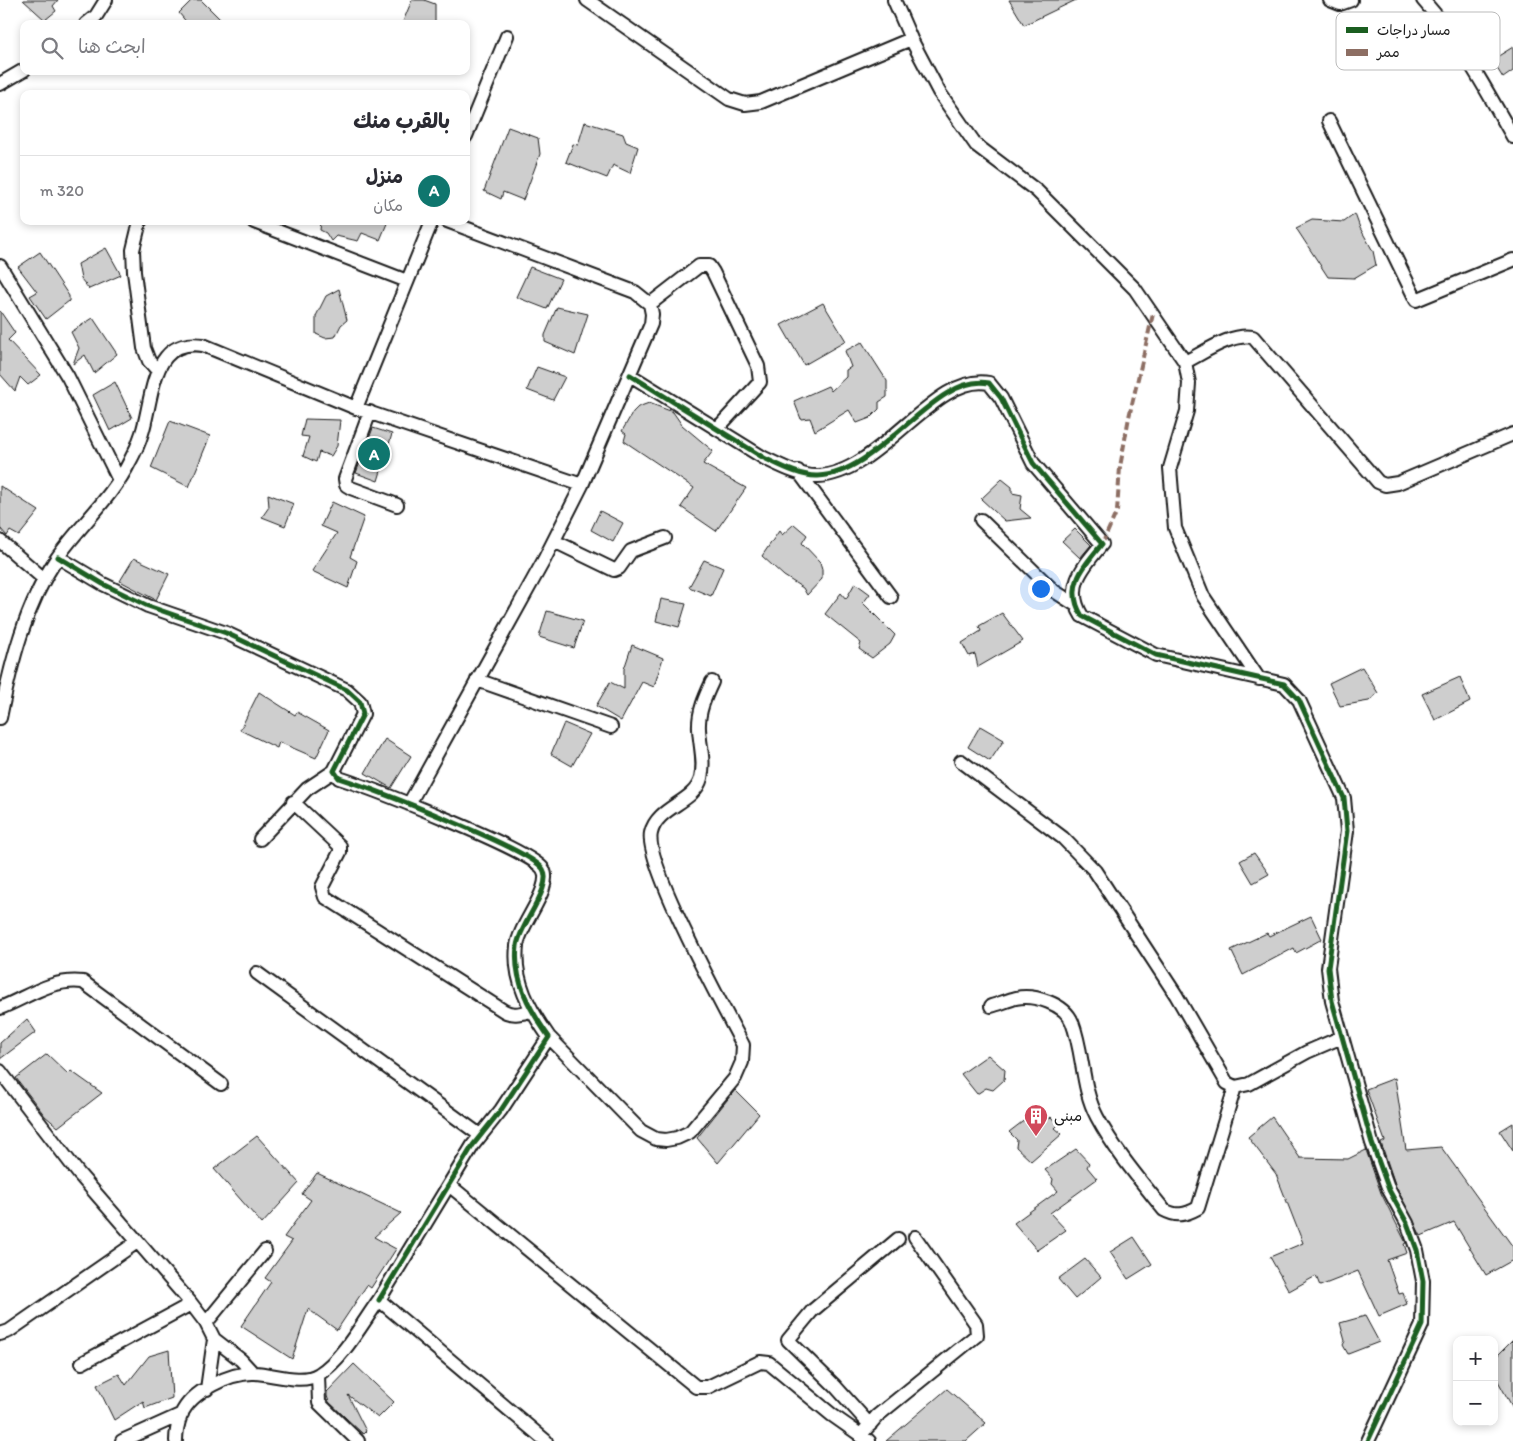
<!DOCTYPE html>
<html lang="ar">
<meta charset="utf-8">
<style>
body{margin:0;font-family:Itim,"Playpen Sans Arabic",sans-serif;background:#f7f7f7;color:#2b2b33;direction:rtl}
.controls{position:absolute;right:15px;bottom:15px;display:grid;overflow:hidden;border-radius:10px;box-shadow:0 2px 8px #0003}
.controls button{width:45px;height:45px;display:grid;place-items:center;padding:0;border:0;border-bottom:1px solid #e1e1e2;background:#fff;color:#2b2b33;font:25px sans-serif}
.you{position:absolute;left:1040px;top:588px;width:18px;height:18px;margin:-12px;border:4px solid #fff;border-radius:50%;background:#1a73e8;box-shadow:0 0 0 8px #1a73e833}
.badge{display:grid;place-items:center;width:32px;height:32px;border-radius:50%;background:#0f766e;color:#fff;font-size:16px;font-weight:700}
.pin{position:absolute;translate:-50% -50%;border:2px solid #fff;box-shadow:0 1px 5px #0006}
.list{margin:0;padding:0;list-style:none}
h2{display:flex;justify-content:space-between;align-items:center;height:65px;margin:0;padding:0 20px;font-size:21px}
h2 small{font-size:16px;font-weight:400;color:#7c7c81}
.list li{display:grid;grid-template-columns:32px 1fr auto;gap:15px;align-items:center;box-sizing:border-box;height:70px;padding:0 20px;border-top:1px solid #e1e1e2}
.list b{display:block;font-size:19px;white-space:nowrap}
.list p{margin:0;font-size:16px;white-space:nowrap;color:#7c7c81}
.list em{font-size:16px;font-style:normal;color:#7c7c81}
.icon{flex:none;width:28px;height:28px;fill:none;stroke:currentColor;stroke-width:2;stroke-linecap:round;stroke-linejoin:round}
.map{position:relative;flex:none;width:1513px;height:1441px;overflow:hidden;direction:ltr}
.search{position:absolute;background:#fff;box-shadow:0 2px 8px #0003;left:20px;top:20px;width:450px;height:55px;display:flex;align-items:center;gap:12px;box-sizing:border-box;padding:0 18px;border-radius:10px;color:#7c7c81;font-size:19px}
.panel{position:absolute;background:#fff;box-shadow:0 2px 8px #0003;left:20px;top:90px;width:450px;height:135px;border-radius:10px;direction:rtl}
.map>svg:first-child{display:block}
.building{fill:#cecece;stroke:#1c1c1c}
.lines{fill:none;stroke-linecap:round;stroke-linejoin:round}
.street-casing{stroke:#1c1c1c;stroke-width:16}
.street{stroke:#fff;stroke-width:12}
.quiet{stroke:#8d6e63;stroke-width:4;stroke-dasharray:8 4;stroke-linecap:butt}
.cycleway-casing{stroke:#fff;stroke-width:8}
.cycleway{stroke:#1b5e20;stroke-width:5}
.labels{text-anchor:middle;stroke-width:5;stroke-linejoin:round;paint-order:stroke}
.poi-label{font-size:15px;fill:#1c1c1c;stroke:#fff;text-anchor:start}
.key{fill:#fff;stroke:#bbb;stroke-width:1}
.key-label{font-size:14px;fill:#1c1c1c}
</style>
<div class="map">
<svg width="1513" height="1441" viewBox="0 0 1513 1441">
<rect width="100%" height="100%" fill="#fff"/>
<filter id="ink" filterUnits="userSpaceOnUse"><feTurbulence type="fractalNoise" baseFrequency=".02" numOctaves="2"/><feDisplacementMap in="SourceGraphic" scale="10" xChannelSelector="R" yChannelSelector="G"/><feConvolveMatrix kernelMatrix="1 2 1 2 8 2 1 2 1" color-interpolation-filters="sRGB"/></filter>
<g filter="url(#ink)">
<!-- building -->
<path class="building" d="M23 0H58L53 6 56 11 45 20Z
M192 0H201L225 24H188L179 13Z
M412 0H424L435 4V24H402Z
M1009 0H1076L1024 25Z
M1513 47V71L1503 78 1492 60Z
M585 122 623 134 626 142 638 147 630 173 613 165 607 178 566 162 573 144 578 145Z
M508 127 538 138 540 154 523 200 503 192 501 199 484 191Z
M1355 214 1360 228 1373 251 1376 265 1354 278 1328 277 1296 228 1312 220 1344 222Z
M321 221H388L380 240 362 233 358 241 336 236 331 241 326 233 320 230Z
M106 248 121 275 89 289 81 279 78 264Z
M40 252 69 296V301L46 319 30 296 37 292 18 267Z
M530 267 561 279 547 309 516 297Z
M339 289 347 320 341 325 335 337 325 338 316 334V316L326 296Z
M823 303 846 341 804 365 781 325Z
M557 307 588 314 575 355 545 342V335Z
M0 311 15 333 8 340 41 375 28 385 20 377 15 391 0 374Z
M93 318 117 354 94 373 85 355 73 364 79 348 71 332Z
M862 342 887 381V397L879 402V409L870 418 857 423 849 410 815 431 810 418 801 419 794 401 828 386 831 391 846 377V370L851 367 845 351Z
M537 367 565 377 553 400 527 390Z
M115 382 132 418 110 431 93 395Z
M649 403 673 412 682 425 713 451 703 464 746 488 716 531 681 507 694 488 624 441 626 434 622 431 633 412 638 407Z
M305 419 340 420 337 446 331 456 319 452 316 462 303 456 309 437 301 436Z
M170 421 210 436 189 487 151 468Z
M373 428 392 434 378 481 356 473Z
M1002 479 1012 487V493L1022 495 1020 509 1031 518 1005 521 981 499Z
M0 486 39 511 19 536 10 531 7 536 0 528Z
M268 494 294 504 285 526 262 517 269 507Z
M332 502 364 517 350 557 357 561 348 588 312 571 337 533 321 526Z
M600 511 623 523 613 542 591 530Z
M794 524 807 535 802 543 820 562 822 569V579L807 595 803 588 784 576 762 556 779 531 782 535Z
M1075 529 1091 545 1080 558 1062 541Z
M134 558 169 574 156 600 120 581Z
M704 560 723 568 711 596 689 587Z
M855 583 870 594 863 603 895 635 890 644 872 658 859 649 861 643 825 614 841 593 846 599Z
M661 599 686 604 679 627 656 621Z
M547 611 583 621 574 648 539 637Z
M1002 613 1023 641 978 667 975 654 969 656 962 643 981 631 979 626Z
M632 645 663 658 654 687 642 682 621 721 596 706 610 682 624 689V669Z
M1362 667 1378 693 1369 701 1340 706 1329 683Z
M1460 677 1470 702 1435 720 1422 694Z
M259 692 295 715 297 712 329 730 316 758 279 742 277 748 240 730Z
M564 723 590 734 572 766 551 754Z
M980 726 1004 740 990 761 968 747Z
M385 739 411 756 391 788 365 773Z
M1254 853 1269 874 1253 883 1240 861Z
M1311 916 1322 939 1296 953 1294 948 1243 975 1231 950 1267 933 1269 936Z
M27 1019 36 1032 0 1059V1043Z
M47 1054 68 1074 71 1071 102 1093 58 1127 45 1116 16 1078Z
M988 1055 1005 1070 1004 1080 993 1090 986 1088 977 1094 961 1074Z
M1395 1078 1406 1150 1441 1147 1513 1247V1260L1486 1275 1454 1222 1421 1236 1396 1187 1381 1143 1385 1141 1366 1089Z
M735 1090 759 1114 718 1163 697 1138Z
M1039 1109 1047 1120 1051 1117 1058 1125 1055 1128 1062 1134 1031 1161 1016 1147 1017 1140 1009 1132Z
M1272 1117 1300 1158 1348 1159 1366 1150 1381 1193 1406 1243 1404 1244 1407 1253 1387 1260 1399 1294 1403 1293 1407 1304 1379 1316 1358 1271 1320 1286 1316 1276 1289 1291 1270 1257 1303 1243 1276 1174 1248 1137Z
M1513 1123V1151L1500 1131Z
M257 1136 299 1183 262 1224 214 1169Z
M1076 1149 1089 1163 1087 1167 1097 1179 1050 1213 1066 1230 1037 1250 1014 1223 1058 1191 1052 1184 1053 1179 1045 1170Z
M317 1173 401 1213 374 1237 396 1249 371 1288 367 1285 337 1330 308 1309 292 1359 241 1326 271 1282 265 1278 292 1241 284 1237 311 1200 302 1194Z
M1134 1237 1152 1264 1128 1279 1110 1252Z
M1085 1259 1101 1277 1075 1299 1058 1279Z
M1365 1316 1379 1342 1348 1354 1343 1345 1345 1341 1340 1323Z
M1513 1340V1408L1494 1374V1359Z
M169 1350 172 1398 145 1408 143 1401 114 1420 97 1385 119 1374 126 1385 149 1356Z
M354 1364 394 1402 378 1418 348 1395 366 1431 363 1434 329 1402 327 1396V1392Z
M947 1389 986 1423 966 1441H886Z"/>
<g class="lines">
<!-- street casing -->
<g class="street-casing">
<path id="street" d="M587 0 729 99 745 104 761 102 911 39
M894 0 911 39 939 92 976 145 1037 191 1135 289 1185 362 1189 383 1187 411 1170 468 1175 528 1203 596 1259 679
M1330 0 1340 4 1351 0
M1423 0C1462 44 1484 86 1513 137
M86 24 96 16 106 0
M0 84 24 70
M1329 121 1416 300 1513 260
M466 136 507 36
M140 221 133 250 134 272 144 348 149 361 158 371
M254 222 407 281
M0 266 68 377 119 480
M650 304 699 266H709L713 272 758 366 760 382 717 429
M1185 362C1205 352 1231 333 1253 337L1378 482 1385 485 1398 483 1513 434
M630 375 764 458C779 465 801 477 818 476 880 474 935 372 989 383L1001 398 1033 463 1102 544C1083 567 1064 587 1082 616L1156 655 1284 684 1299 700 1344 798 1347 831 1328 968 1332 1001 1372 1143 1389 1190 1407 1223 1417 1250 1423 1281 1422 1325 1368 1441
M356 408 432 221
M370 412 345 479 346 485 351 488 397 505
M798 471 891 597
M981 520 1054 591 1076 605
M0 541 44 579
M554 541 614 570 619 568 631 551 665 538
M58 557 103 584 148 606 226 633 347 690 360 702 363 714 334 771 339 778C370 788 530 849 543 869 554 887 519 925 517 946 513 981 530 1010 549 1037L501 1110 473 1145 379 1300
M477 680 611 727
M0 718C11 663 25 606 57 558 80 525 112 498 130 461 135 452 139 443 142 433 149 412 151 375 166 357 175 346 189 343 203 345L356 408 582 485
M961 761 1063 838 1095 871 1176 995 1227 1083 1235 1087 1249 1084 1307 1052 1342 1037
M293 802 340 846V852L322 887 325 897 504 1011C513 1016 522 1013 531 1011
M409 804 544 560 582 485 651 324 652 314 650 304 635 292 447 221
M260 839 307 789 334 771
M257 973 480 1135
M991 1006C999 1004 1008 1000 1016 998 1034 994 1065 1004 1072 1022 1084 1053 1081 1087 1097 1117 1115 1151 1140 1180 1164 1210 1177 1217 1185 1215 1198 1208L1235 1087
M0 1008C28 997 52 978 83 982L221 1084
M549 1037 641 1131 656 1139 666 1140 677 1138 690 1132 735 1078 742 1062 743 1045C725 1011 644 862 651 833 657 806 695 803 701 778 705 761 700 747 699 729 698 712 705 697 712 682
M0 1071 79 1174 190 1302 206 1323 214 1339 241 1360 253 1373
M449 1185 696 1387H708L760 1362 769 1363 832 1415 869 1441
M206 1323 265 1251
M0 1334 9 1331 137 1242
M82 1363 191 1304
M318 1375 319 1403 358 1441
M207 1389 214 1339
M870 1425 835 1386 788 1340 812 1311 898 1239
M860 1436 877 1416 977 1335 976 1324 915 1237
M122 1441 182 1414
M176 1441C176 1433 178 1423 181 1415 191 1391 231 1372 255 1373 274 1374 302 1385 319 1374 342 1360 363 1322 379 1300L546 1441"/>
</g>
<!-- street -->
<use href="#street" class="street"/>
<!-- quiet -->
<path class="quiet" d="M1102 544 1117 511 1120 467 1129 417 1153 314"/>
<!-- cycleway casing -->
<g class="cycleway-casing">
<path id="cycleway" d="M630 375 764 458C779 465 801 477 818 476 880 474 935 372 989 383L1001 398 1033 463 1102 544C1083 567 1064 587 1082 616L1156 655 1284 684 1299 700 1344 798 1347 831 1328 968 1332 1001 1372 1143 1389 1190 1407 1223 1417 1250 1423 1281 1422 1325 1368 1441
M58 557 103 584 148 606 226 633 347 690 360 702 363 714 334 771 339 778C370 788 530 849 543 869 554 887 519 925 517 946 513 981 530 1010 549 1037L501 1110 473 1145 379 1300"/>
</g>
<!-- cycleway -->
<use href="#cycleway" class="cycleway"/>
</g>
</g>
<!-- icons -->
<defs>
<g id="building-pin" transform="scale(1.25)"><path d="M0 17L-7.5 6A9.5 9.5 0 1 1 7.5 6Z" fill="#d1495b" stroke="#fff"/><path d="M-4-6H4V6H1V3H-1V6H-4ZM-2.5-4.3h1.7v1.8h-1.7ZM.8-4.3h1.7v1.8H.8ZM-2.5-1h1.7V.8h-1.7ZM.8-1h1.7V.8H.8Z" fill="#fff"/></g>
</defs>
<g fill-rule="evenodd">
<use href="#building-pin" x="1036" y="1116"/>
</g>
<g class="labels">
<!-- poi labels -->
<g class="poi-label">
<text x="1054" y="1121">مبنى</text>
</g>
</g>
<!-- legend -->
<rect x="1336" y="12" width="164" height="58" rx="8" class="key"/>
<rect x="1346" y="27" width="22" height="6" fill="#1b5e20"/>
<rect x="1346" y="49" width="22" height="7" fill="#8d6e63"/>
<g class="key-label">
<text x="1377" y="35">مسار دراجات</text>
<text x="1377" y="57">ممر</text>
</g>
</svg>
<div class="controls">
<button>+</button>
<button>−</button>
</div>
<div class="you"></div>
<div class="pin badge" style="left:374px;top:454px">A</div>
<div class="search"><svg class="icon" aria-label="search" viewBox="0 0 24 24"><circle cx="10" cy="10" r="6"/><path d="M15 15l6 6"/></svg>ابحث هنا</div>
<section class="panel">
<h2>بالقرب منك<small></small></h2>
<ul class="list">
<li><span class="badge">A</span><div><b>منزل</b><p>مكان</p></div><em>320 m</em></li>
</ul>
</section>
</div>
